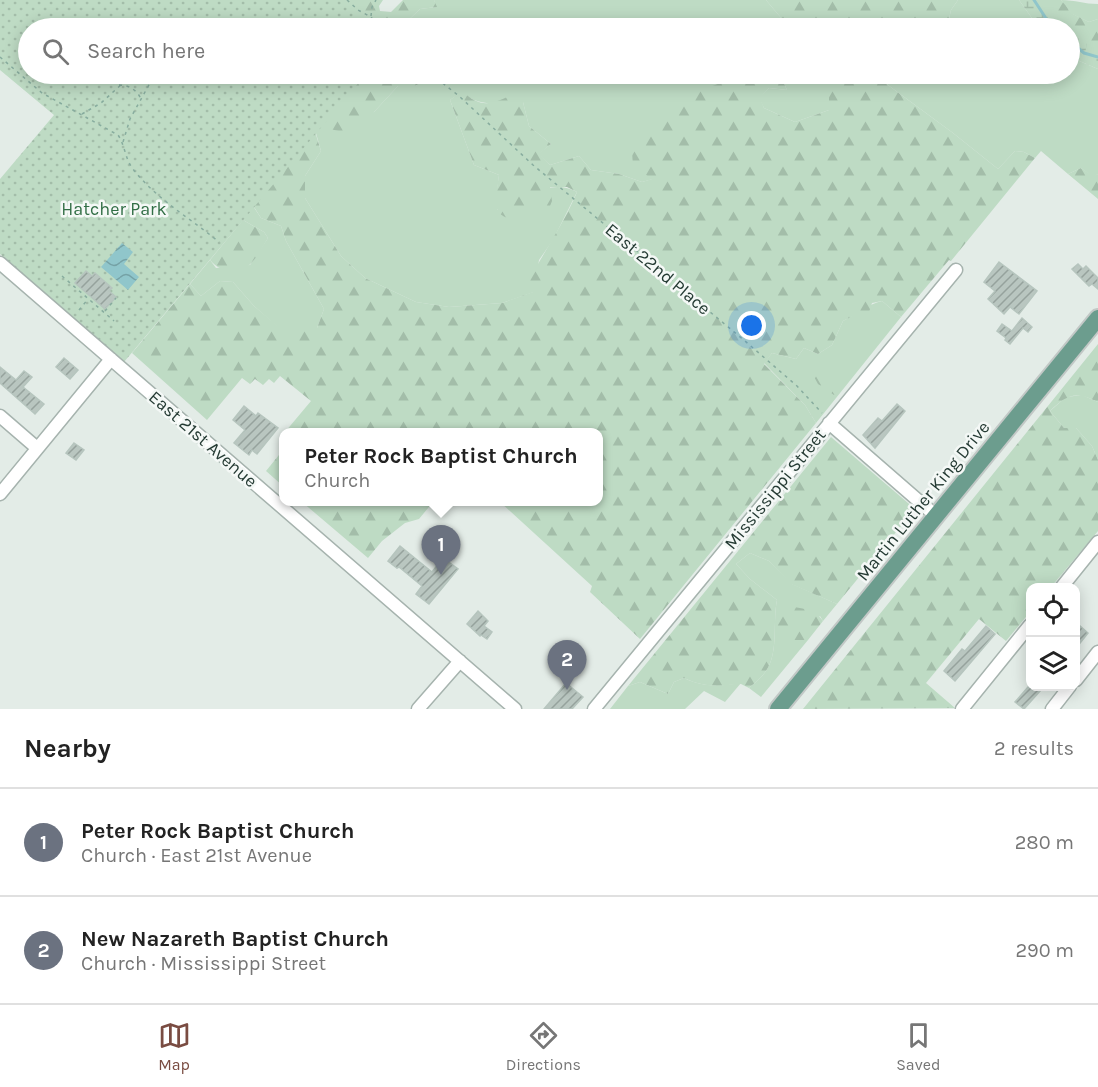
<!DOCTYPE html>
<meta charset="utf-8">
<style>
body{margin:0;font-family:Karla,sans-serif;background:#f6f6f6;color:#222}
.controls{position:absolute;right:18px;bottom:18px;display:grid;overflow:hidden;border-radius:12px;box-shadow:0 3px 15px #0003}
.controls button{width:54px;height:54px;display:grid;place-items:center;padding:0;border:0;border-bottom:2px solid #e0e0e0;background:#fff;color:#222;font:30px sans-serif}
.you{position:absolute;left:752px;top:326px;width:21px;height:21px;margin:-15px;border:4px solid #fff;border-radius:50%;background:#1a73e8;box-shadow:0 0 0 9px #1a73e833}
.badge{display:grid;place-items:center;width:39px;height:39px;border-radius:50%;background:#7a4c42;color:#fff;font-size:20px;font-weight:700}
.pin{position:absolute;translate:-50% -50px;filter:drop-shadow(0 2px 3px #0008)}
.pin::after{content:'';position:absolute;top:32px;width:21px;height:18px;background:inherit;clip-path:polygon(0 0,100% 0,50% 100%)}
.popup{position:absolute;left:279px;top:428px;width:324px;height:78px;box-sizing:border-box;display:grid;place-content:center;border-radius:12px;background:#fff;filter:drop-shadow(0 2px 4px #0005);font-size:20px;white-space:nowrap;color:#767676}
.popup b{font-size:22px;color:#222}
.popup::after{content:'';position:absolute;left:50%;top:100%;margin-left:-12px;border:12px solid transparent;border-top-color:#fff}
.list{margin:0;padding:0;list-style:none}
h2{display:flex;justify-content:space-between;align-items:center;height:78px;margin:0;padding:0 24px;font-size:26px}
h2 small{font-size:20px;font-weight:400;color:#767676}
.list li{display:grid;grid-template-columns:39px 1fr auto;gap:18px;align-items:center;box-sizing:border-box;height:108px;padding:0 24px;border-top:2px solid #e0e0e0}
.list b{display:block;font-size:22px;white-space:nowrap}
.list p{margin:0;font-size:20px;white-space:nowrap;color:#767676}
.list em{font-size:20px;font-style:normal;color:#767676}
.icon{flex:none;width:33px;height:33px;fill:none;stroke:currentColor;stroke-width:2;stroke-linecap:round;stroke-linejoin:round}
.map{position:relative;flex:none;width:1098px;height:709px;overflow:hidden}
.search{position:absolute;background:#fff;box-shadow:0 3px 15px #0003;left:18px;right:18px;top:18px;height:66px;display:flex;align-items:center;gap:15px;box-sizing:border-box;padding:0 21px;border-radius:33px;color:#767676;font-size:22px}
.sheet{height:294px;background:#fff}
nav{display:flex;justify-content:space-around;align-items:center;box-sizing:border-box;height:84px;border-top:2px solid #e0e0e0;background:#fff;font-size:16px;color:#767676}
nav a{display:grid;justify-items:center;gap:3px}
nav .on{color:#7a4c42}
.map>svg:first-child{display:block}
.grass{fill:#bedbc4}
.forest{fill:url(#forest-firs)}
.wetland{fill:url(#wetland-marsh)}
.park{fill:url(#park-dots)}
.water{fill:url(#water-waves)}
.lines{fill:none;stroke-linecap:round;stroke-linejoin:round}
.stream{stroke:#90c6cb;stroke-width:3}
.building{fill:url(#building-hatch);stroke:#b6c5be;stroke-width:1.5}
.minor-casing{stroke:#a6b3ae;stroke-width:15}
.major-casing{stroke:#c2c8c6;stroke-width:20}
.path{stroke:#87ac9e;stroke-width:1.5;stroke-dasharray:3 4.5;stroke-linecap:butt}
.minor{stroke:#fff;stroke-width:12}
.major{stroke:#6c9d8e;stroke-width:16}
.labels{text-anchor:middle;stroke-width:5;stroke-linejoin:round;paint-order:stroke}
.park-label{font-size:18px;fill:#326f46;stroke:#f4f8f6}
.street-label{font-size:18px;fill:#253b34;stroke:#f4f8f6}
</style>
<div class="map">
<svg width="1098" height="709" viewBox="0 0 1098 709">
<defs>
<pattern id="forest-firs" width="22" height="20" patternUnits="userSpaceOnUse" patternTransform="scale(1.5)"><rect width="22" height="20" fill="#bedbc4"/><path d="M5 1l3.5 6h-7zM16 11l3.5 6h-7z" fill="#a3bda9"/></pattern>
<pattern id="wetland-marsh" width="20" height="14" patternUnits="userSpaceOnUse" patternTransform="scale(1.5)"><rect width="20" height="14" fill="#bedbc4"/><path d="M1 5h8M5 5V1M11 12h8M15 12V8" fill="none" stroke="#a3bda9"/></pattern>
<pattern id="park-dots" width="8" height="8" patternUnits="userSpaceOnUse" patternTransform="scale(1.5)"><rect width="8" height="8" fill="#bedbc4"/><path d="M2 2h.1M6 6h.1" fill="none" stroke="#a3bda9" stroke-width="1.8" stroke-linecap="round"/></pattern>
<pattern id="water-waves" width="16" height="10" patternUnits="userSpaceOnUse" patternTransform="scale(1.5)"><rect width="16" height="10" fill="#90c6cb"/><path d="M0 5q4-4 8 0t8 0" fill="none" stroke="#75a2a6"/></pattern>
<pattern id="building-hatch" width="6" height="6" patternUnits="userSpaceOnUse" patternTransform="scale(1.5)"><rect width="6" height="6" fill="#b9c6c0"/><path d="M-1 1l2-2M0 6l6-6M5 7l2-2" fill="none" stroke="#96a29d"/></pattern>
</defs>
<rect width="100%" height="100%" fill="#e3ece7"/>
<!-- grass -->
<path class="grass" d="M434 0H766L782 19 778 28H400L420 9 436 7Z
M958 0H1019L1039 28H947L951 10Z
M1061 0C1076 0 1084 4 1098 4V19L1089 22 1072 14Z
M1070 57 1098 69V174L1093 177 1081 168 1068 174 1041 151 1035 158 1024 152 1015 151 998 169 953 133 873 74H1070Z
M437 74H744L730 80 653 179 642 182 619 174 591 170 579 156 550 165 538 154 551 144 529 126 523 102C500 103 479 108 462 92L450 100 474 165 499 175 497 192V210C521 199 551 177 577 192L553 240 539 260 534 292 502 303 449 307 416 302 365 278 341 256 305 198V176L321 151 314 126 297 123 374 112 398 86H415Z
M769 74H821L829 82V110L795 122 764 108 759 98 769 88 787 90 781 77Z
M253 206 261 218 281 226 286 241 324 309 317 328 280 329 254 306 233 282 220 281 201 296 190 284 210 260 216 268 250 265 268 238 264 232 243 220Z
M882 301 901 317 816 423 805 405 764 363 772 353 796 359 804 348 818 354 832 345 843 321C857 314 868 304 882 301Z
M1082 395 1098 402V460L1092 446 1076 428H1064L1050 411 1066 397Z
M750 553 769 561 792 584 837 604 823 621 820 616 789 640H808L761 697 749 688C753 684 759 680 763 675 780 656 772 624 777 600L750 579 736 564Z
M684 678C705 688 719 686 741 683L725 702 704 691 685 709H610L628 686 640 682 668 694 674 682Z"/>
<!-- forest -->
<path class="forest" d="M82 0H383L379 6 380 11 391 12 403 0H434L437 7 420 9 400 28H106Z
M766 0H958L951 10 947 28H778L782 19Z
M1034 0H1061L1073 14 1089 22 1098 19V57L1084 53 1070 28C1048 28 1044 17 1034 0Z
M336 74H437L415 86H398L374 112 347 133 326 128 322 103Z
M744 74H769L781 77 787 90 769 88 760 98 764 108 795 122 829 110V82L821 74H873L953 133 998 169 1015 151 1024 152 1035 158 951 261 949 260 901 317 882 301 872 303 868 315 857 314 843 321 832 345 818 354 804 348 796 359 772 353 764 364 805 405 816 423 640 639 590 592 592 586 500 502H598V432H285L311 401 280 376 274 383 269 379 263 385 255 379 250 384 242 378 207 420 132 353 190 284 201 296 220 281 233 282 254 306 280 328H317L324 309 286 241 281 226 261 218 252 204 313 125 321 151 305 176V198L341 256 365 278 416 302 449 307 502 303 533 292 527 284C543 253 563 225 577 192L567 187H550L552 201 546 216 533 209 516 222C511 219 503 217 499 213 493 206 498 183 499 175L474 165 450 100 462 91C480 108 491 105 511 95L523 102 529 126 551 144 539 154 550 165 579 156 591 170 619 174 642 182 652 179 633 166 632 152 640 133 694 93Z
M1081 168 1093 176 1098 174V199L1068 174Z
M243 220 264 232 268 238C263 246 256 260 248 266 235 275 220 272 210 260Z
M1098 344V402C1075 391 1068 394 1050 411L1064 428H1076L1092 446 1098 460V531L1051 587 1030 588V612L1006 641 979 619 926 683 955 708 803 709Z
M815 366H821L828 375 840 383 841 390 834 395 818 384 812 373Z
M831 437 915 509 837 604 791 584 769 561 750 553 736 564 750 579 777 600C772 624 780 656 763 675 759 680 753 684 749 688L741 684C719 686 705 688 684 678L674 682 668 694 640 682 628 686Z
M283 450V486L266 471Z
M302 502H433L419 519 405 523 382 541 368 558Z
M785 606C799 608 815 608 823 621L808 640H789L777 632 778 618Z"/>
<!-- wetland -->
<path class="wetland" d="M1019 0H1034L1049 23 1058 28H1039Z
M1070 30 1087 44 1085 53 1098 57V69L1070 57Z"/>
<!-- park -->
<path class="park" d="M0 0H338L371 28H28V74H366L124 362 0 254V179L54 115 0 70Z"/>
<!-- water -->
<path class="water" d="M122 243 133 252 124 264 139 277 128 290 101 267Z"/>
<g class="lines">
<!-- stream -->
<path class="stream" d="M1034 0 1049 23 1055 28
M1070 41 1084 53 1098 57"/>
</g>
<!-- building -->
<path class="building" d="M999 262 1037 291 1019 314 1010 307 1004 314 988 299 995 291 984 282Z
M1078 264 1083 269 1086 266 1098 278V289L1092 284 1089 286 1072 269Z
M86 271 92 276 95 273 112 288 109 291 116 297 105 309 75 283Z
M1022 318 1032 327 1028 332 1023 328 1010 344 1005 340 1006 338 997 331 1002 324 1012 331Z
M64 358 78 370 70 379 56 367Z
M0 367 16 380 24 371 32 377 23 387 44 404 35 414 0 383Z
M897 404 905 411 875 448 863 435 878 418 882 421Z
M244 406 256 416 258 413 278 428 257 454 252 450 249 455 234 443 245 430 233 420Z
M74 443 84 450 76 460 66 453Z
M400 546 432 572 443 558 458 569 429 604 416 594 422 586 399 567 397 568 388 561Z
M478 611 488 621 484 626 492 632 487 639 481 635 480 636 467 624Z
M1079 625 1088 633 1076 648V629Z
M986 626 995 634 955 681 944 671 962 649 965 651Z
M566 683 583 697 572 709H544Z
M1028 687H1035L1040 691 1024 709 1015 702Z"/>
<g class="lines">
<!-- minor casing -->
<g class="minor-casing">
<path id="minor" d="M0 263 515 709
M0 416 37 448
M829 423 936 516
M0 494 111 359
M1061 588 1098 542
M1076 680 1098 652
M418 709 460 661
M594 709 956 270
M962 709 1030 625
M1052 709 1070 686"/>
</g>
<!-- major casing -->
<g class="major-casing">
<path id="major" d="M778 709 1098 318"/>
</g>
<!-- path -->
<path class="path" d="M347 0 358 10 371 17 379 28
M371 16 372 7 376 0
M0 57 42 93 118 135C125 145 125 159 133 169 156 199 190 218 219 242
M431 74 459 96 533 165 745 341 797 386 822 413
M119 85C129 85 137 90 141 99
M82 114 101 103 133 74
M123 142 130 119 150 83V79L147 74
M62 276 114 321
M79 310 88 299
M105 311 116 298"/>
<!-- minor -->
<use href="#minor" class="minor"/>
<!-- major -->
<use href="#major" class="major"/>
</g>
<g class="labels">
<!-- park labels -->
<g class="park-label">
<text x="114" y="215">Hatcher Park</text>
</g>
<!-- street labels -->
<g class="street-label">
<text transform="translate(658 269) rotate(40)" y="6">East 22nd Place</text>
<text transform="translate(203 439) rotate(41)" y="6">East 21st Avenue</text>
<text transform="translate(775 489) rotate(-51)" y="6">Mississippi Street</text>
<text transform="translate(923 501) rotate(-51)" y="6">Martin Luther King Drive</text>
</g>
</g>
</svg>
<div class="controls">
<button><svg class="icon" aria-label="locate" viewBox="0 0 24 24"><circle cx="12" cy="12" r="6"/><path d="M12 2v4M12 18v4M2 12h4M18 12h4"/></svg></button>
<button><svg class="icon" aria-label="layers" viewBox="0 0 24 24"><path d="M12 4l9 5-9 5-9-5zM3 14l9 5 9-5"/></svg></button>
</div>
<div class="you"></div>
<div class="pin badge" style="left:441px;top:575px;background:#6b7280">1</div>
<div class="popup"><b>Peter Rock Baptist Church</b>Church</div>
<div class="pin badge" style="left:567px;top:690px;background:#6b7280">2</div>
<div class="search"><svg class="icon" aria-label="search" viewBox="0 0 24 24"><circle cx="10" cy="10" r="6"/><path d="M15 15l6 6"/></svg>Search here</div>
</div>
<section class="sheet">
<h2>Nearby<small>2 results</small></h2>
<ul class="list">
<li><span class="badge" style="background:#6b7280">1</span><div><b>Peter Rock Baptist Church</b><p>Church · East 21st Avenue</p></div><em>280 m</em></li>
<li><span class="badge" style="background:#6b7280">2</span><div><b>New Nazareth Baptist Church</b><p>Church · Mississippi Street</p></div><em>290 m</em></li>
</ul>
</section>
<nav>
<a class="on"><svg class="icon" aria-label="map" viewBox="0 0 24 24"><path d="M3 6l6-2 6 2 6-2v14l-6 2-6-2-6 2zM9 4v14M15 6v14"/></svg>Map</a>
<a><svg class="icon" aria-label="directions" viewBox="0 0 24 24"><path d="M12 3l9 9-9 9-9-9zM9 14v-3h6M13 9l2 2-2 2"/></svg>Directions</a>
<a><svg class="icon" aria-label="saved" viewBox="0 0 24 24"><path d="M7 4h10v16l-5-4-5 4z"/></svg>Saved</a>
</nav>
